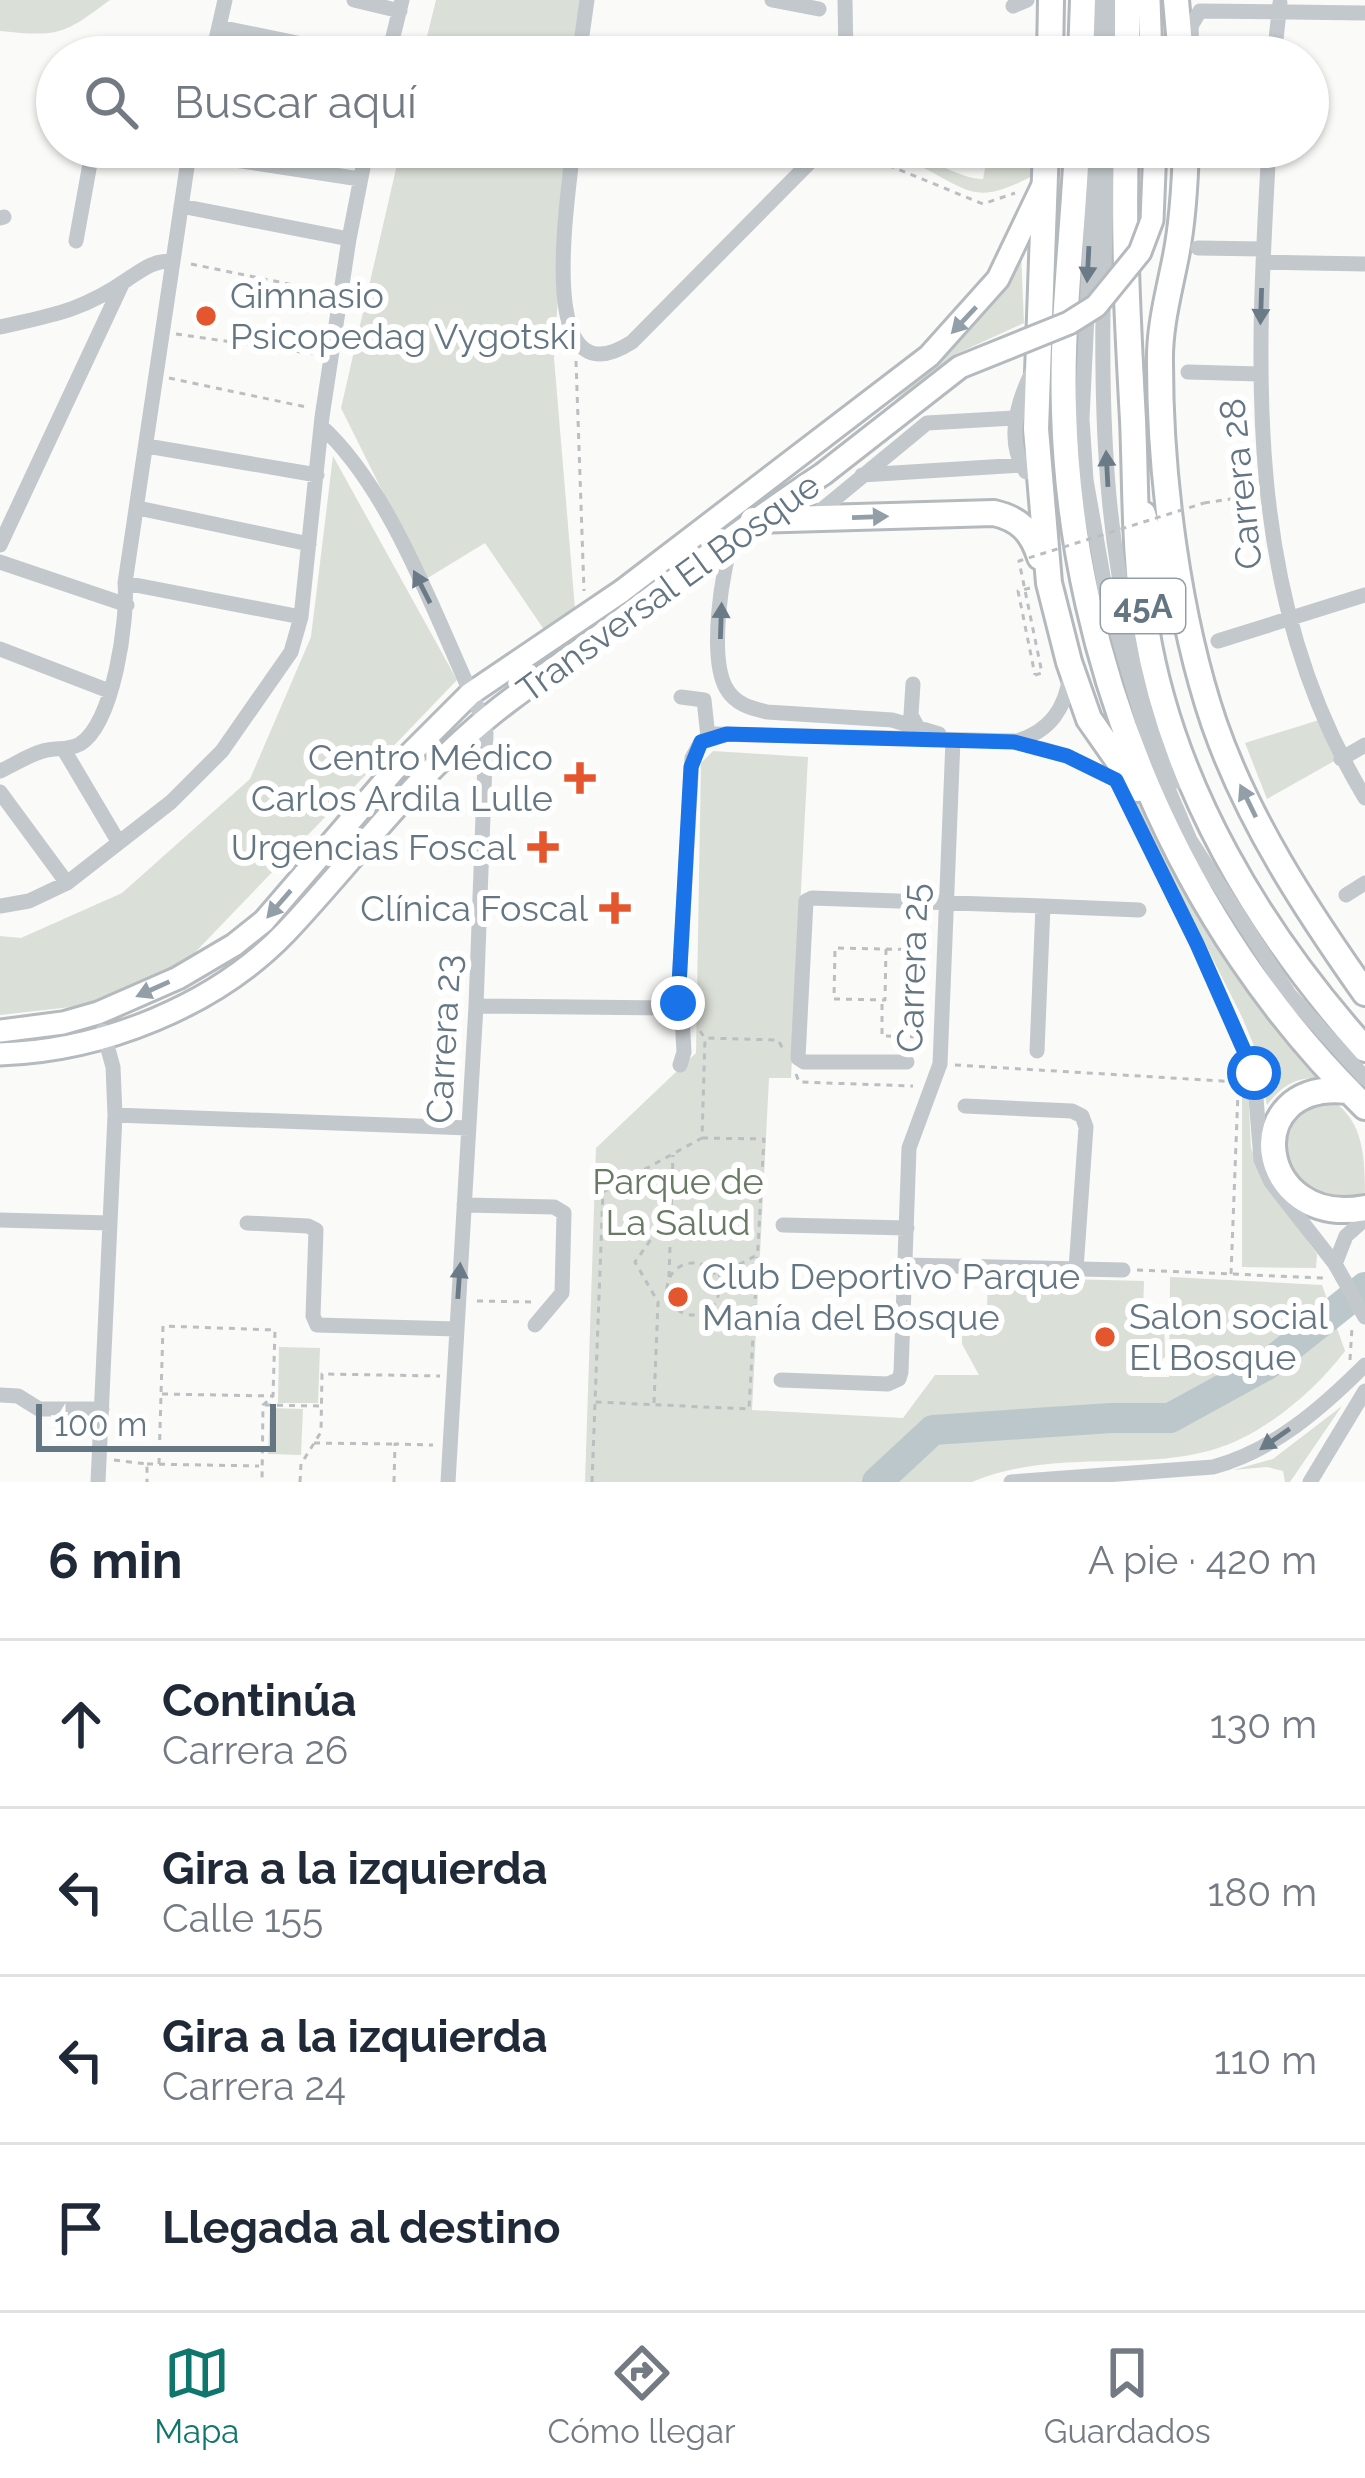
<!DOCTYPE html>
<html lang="es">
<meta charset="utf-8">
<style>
body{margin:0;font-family:Raleway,sans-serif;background:#f2f2f3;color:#1f2937}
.scale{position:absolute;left:36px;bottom:30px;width:240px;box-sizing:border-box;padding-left:12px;border:6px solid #657683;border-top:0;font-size:33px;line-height:42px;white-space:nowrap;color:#657683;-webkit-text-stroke:9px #fff;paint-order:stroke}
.stop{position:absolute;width:36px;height:36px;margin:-27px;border:9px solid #1a73e8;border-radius:50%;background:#fff}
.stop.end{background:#1a73e8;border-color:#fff;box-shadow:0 3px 12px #0008}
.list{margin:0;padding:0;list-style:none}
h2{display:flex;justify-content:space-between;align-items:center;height:156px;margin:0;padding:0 48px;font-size:51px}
h2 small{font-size:39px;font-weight:400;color:#747a83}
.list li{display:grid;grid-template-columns:78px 1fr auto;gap:36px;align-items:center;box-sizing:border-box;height:168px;padding:0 48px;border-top:3px solid #e0e1e3}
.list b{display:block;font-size:45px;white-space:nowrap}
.list p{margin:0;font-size:39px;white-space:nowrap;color:#747a83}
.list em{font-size:39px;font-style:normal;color:#747a83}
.icon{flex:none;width:66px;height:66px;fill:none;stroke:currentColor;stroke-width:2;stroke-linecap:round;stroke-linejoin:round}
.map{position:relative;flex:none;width:1365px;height:1482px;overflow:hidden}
.search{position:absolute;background:#fff;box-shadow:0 3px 9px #0004;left:36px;right:36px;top:36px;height:132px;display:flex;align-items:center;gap:30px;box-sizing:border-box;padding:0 42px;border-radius:66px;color:#747a83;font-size:45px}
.sheet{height:828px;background:#fff}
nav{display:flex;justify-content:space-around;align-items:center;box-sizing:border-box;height:168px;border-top:3px solid #e0e1e3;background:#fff;font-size:33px;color:#747a83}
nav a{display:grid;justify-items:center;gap:6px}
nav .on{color:#0f766e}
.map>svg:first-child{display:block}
.green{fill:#dadfd7}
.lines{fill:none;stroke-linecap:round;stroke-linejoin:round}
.river{stroke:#bbc7cb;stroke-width:30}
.major-casing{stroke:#b5babe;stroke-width:27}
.highway-casing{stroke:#b4b9bd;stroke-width:30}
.path{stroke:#bbbfc2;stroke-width:3;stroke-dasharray:6 6;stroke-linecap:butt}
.minor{stroke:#c3c8cc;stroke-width:15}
.major{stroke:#fff;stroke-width:21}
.highway{stroke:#fff;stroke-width:24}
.major-bridge-casing{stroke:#b5babe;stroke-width:27;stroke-linecap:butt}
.path-bridge{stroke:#bbbfc2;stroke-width:3;stroke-dasharray:6 6;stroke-linecap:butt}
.major-bridge{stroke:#fff;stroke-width:21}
.oneway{fill:#6a7a87}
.oneway2{fill:#939fa8}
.route{stroke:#1a73e8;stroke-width:15}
.poi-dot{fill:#e4572e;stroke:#fff;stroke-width:4.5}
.labels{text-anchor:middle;stroke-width:12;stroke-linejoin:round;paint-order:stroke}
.shield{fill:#fff;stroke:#939fa8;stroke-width:3}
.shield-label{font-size:33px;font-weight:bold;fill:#657683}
.poi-label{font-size:36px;fill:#657683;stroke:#fff;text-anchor:start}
.street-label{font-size:36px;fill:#657683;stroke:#fff}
.park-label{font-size:36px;fill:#687a64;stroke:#fff}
</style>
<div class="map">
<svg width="1365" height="1482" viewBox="0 0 1365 1482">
<rect width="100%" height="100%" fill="#fafaf8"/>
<!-- green -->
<path class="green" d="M0 0H110C63 35 59 37 0 31Z
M436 0H583L575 57H422Z
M401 147H568L554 358 575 609 547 634 485 543 426 579 341 408Z
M989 147H1034V175C974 207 971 191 914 163 937 158 959 179 983 179Z
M1021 252 1024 323 956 354 887 408 936 362Z
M333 456 457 680 181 967 98 1004 0 1015V936L21 938 122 893 250 779 311 637Z
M1319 720 1336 760 1267 799 1245 743Z
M713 751 808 757 791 1078H769L752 1410 903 1418 935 1375H979L962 1344V1312L987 1310 988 1277 1144 1281 1143 1311 1164 1313 1165 1357 1142 1377H1169L1170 1277 1322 1285 1345 1351C1314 1392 1262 1436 1212 1450 1133 1472 1055 1448 972 1482H585L596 1148 696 1053 701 763Z
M1124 782 1150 815 1333 1082C1304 1072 1284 1082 1267 1105L1254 1046 1242 1017Z
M1242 1079 1248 1085 1251 1148 1262 1178 1317 1254 1316 1268 1242 1267Z
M1332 1100C1365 1123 1365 1158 1365 1203L1349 1205 1295 1183 1279 1158C1286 1113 1287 1112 1332 1100Z
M279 1347 320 1348 318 1403H278Z
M1342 1406 1290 1482H1285L1283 1471 1267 1467 1233 1470 1273 1459Z
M270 1408 303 1409 301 1455 268 1454Z"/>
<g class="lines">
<!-- river -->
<path class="river" d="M877 1482 933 1430 1111 1418H1170L1267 1365 1365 1287"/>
<!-- major casing -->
<g class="major-casing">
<path id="major" d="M1149 0 1151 57
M0 1031 63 1023 98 1013 178 978 234 945 264 921 395 769 470 694 622 591 929 356 998 279 1043 185
M0 1054C102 1051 215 1006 286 932 349 865 402 793 471 732 511 696 559 666 602 634 675 580 747 524 823 474"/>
</g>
<!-- highway casing -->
<g class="highway-casing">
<path id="highway" d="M1176 0 1181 57
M1050 57 1051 0
M1081 57 1083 0
M1127 57V0
M1046 147 1036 429 1049 583 1069 662 1089 719 1138 789
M1077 147C1073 235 1061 323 1064 411 1071 668 1181 928 1365 1107
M1126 147C1123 238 1128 329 1133 420 1136 489 1134 559 1146 628 1172 786 1259 931 1365 1049
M1186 147C1185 183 1183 220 1176 256 1169 292 1159 327 1160 364 1160 477 1178 617 1214 723 1248 821 1306 909 1365 993
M1143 514 1172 607
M753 520 994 513C1020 519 1032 532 1040 557
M1348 1091C1236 1079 1256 1229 1365 1208"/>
</g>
<!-- path -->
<path class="path" d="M844 147 983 204 1015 193
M191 264 323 291
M176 334 315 354
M576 361 584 591
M169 378 306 407
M1204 503 1251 496
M1030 588 1018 591 1035 675
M886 949 885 1000 834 999 835 948 927 950
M882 1004V1036L924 1037
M700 1031 705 1038 778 1040 783 1049
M955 1065 1239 1082
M796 1074 799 1082 913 1086
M702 1138 764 1139 749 1409 595 1402 603 1192 702 1138 705 1038
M667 1289a26 26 0 1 1 52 0a26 26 0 1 1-52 0Z
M1137 1270 1324 1278
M1231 1274 1238 1092
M718 1276 757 1255
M669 1277 673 1155
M477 1301 534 1302
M1350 1360 1352 1327
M162 1394 272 1396
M654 1403 658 1302 635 1262 671 1211
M265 1405 321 1406
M314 1443 393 1444
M114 1460 147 1464V1482
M147 1464 259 1466
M159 1464 163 1326 275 1330 273 1396 263 1405 262 1482
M300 1482 301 1464 321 1432 322 1374 440 1376
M394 1482 395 1444 433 1445
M592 1482 595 1403"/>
<!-- minor -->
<path class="minor" d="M354 0 400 11
M772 0 819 9
M845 0 846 57
M1013 6 1027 0
M219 27 365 57
M1192 50 1191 26 1200 11 1365 13
M106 57 107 47
M212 57 225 0
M388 57 402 0
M579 57 587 0
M1099 57 1102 0
M1112 57 1114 0
M1274 57 1280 3
M573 147C570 189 531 407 632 342L825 147
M1095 147 1082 419 1086 480 1106 593 1151 749 1190 840 1289 994 1365 1078
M1108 147C1100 361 1089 583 1180 782
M1269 147C1256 374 1243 594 1365 798
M189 153 360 179
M181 206 349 239
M0 218 4 217
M76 241 93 147
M1198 248 1263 249
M1263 262 1365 264
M0 327C53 315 82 311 128 279 142 270 154 260 172 261
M1188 372 1259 374
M321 426C395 493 440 631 484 721L486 734 476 1006 448 1482
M147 446 317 475
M1026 472C1005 441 1018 400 1033 370
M862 475 1021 465
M138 508 309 544
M813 517 927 423 1014 418
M734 537C721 568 709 658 726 688 735 704 750 708 767 712L892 720 939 734
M0 545 123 282
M0 562 127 605
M125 583 301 617
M1218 641 1365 595
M0 649 109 691
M913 684 911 715 917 726
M681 697 704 700 708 737
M1017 741C1050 731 1065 709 1070 676
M64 750 118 841
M1341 759 1365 745
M0 771C14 765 28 755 43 751 56 747 67 751 80 744 114 723 128 620 125 583L190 147
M1113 772 1197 944 1254 1073 1261 1160 1271 1182 1335 1264 1365 1317
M0 792 67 883
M1346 895 1365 883
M0 906 29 901 67 883 171 802 222 751 291 652 301 617 322 417 349 239 367 147
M476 1006 668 1008 678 1003 692 758 701 742 715 734 1014 741 1067 756 1116 780
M1037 1051 1043 906 1139 910
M907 1062H804L798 1058 806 901 812 898 1043 906
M680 1065 684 1052 681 998
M965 1106 1072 1111 1082 1116 1086 1127 1076 1269
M115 1115 469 1128
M464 1205 554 1207 564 1213 562 1293 535 1325
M0 1220 109 1223
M247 1223 308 1226 316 1230 313 1316 317 1325 456 1329
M783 1225 907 1228
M1335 1264 1346 1236 1365 1219
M905 1265 1123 1270
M781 1380 888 1384 899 1379 901 1372 909 1148 940 1064 953 740
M0 1395 18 1396 39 1409H102
M98 1482 115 1115 113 1067 103 1031
M1011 1482 1213 1467C1273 1451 1322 1408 1365 1365
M1310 1482 1365 1391"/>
<!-- major -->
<use href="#major" class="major"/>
<!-- highway -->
<use href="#highway" class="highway"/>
<!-- major-bridge casing -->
<g class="major-bridge-casing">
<path id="major-bridge" d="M823 474 960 367 1069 323 1096 306 1140 252 1152 220 1155 147"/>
</g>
<!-- path-bridge -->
<path class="path-bridge" d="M1035 675 1042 673 1019 561 1204 503"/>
<!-- major-bridge -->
<use href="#major-bridge" class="major-bridge"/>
</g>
<!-- one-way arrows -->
<defs><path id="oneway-solid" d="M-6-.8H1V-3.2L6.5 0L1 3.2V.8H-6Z" transform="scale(3)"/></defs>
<g class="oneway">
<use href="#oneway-solid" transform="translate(1088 264) rotate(93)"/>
<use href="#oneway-solid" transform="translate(1261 306) rotate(92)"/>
<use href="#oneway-solid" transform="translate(1107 469) rotate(-93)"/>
<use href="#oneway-solid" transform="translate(422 587) rotate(-117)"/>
<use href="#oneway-solid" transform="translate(721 621) rotate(-88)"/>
<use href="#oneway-solid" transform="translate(459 1281) rotate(-86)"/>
<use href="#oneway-solid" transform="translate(1275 1439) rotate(145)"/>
</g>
<g class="oneway2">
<use href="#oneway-solid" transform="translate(964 320) rotate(133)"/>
<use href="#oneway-solid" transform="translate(870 517) rotate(-2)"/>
<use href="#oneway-solid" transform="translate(1248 801) rotate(-116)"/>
<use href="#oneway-solid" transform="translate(279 904) rotate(131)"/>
<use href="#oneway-solid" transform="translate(153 989) rotate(156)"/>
</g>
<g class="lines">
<!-- route -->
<path class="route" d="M678 1003 691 767 701 742 727 734 1014 742 1067 756 1116 780 1197 944 1254 1073"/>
</g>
<!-- markers -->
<g class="poi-dot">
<circle cx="206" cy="316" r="12"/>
<path d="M574 760h12v12h12v12h-12v12h-12v-12h-12v-12h12z"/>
<path d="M537 829h12v12h12v12h-12v12h-12v-12h-12v-12h12z"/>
<path d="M609 890h12v12h12v12h-12v12h-12v-12h-12v-12h12z"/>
<circle cx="678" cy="1297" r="12"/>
<circle cx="1105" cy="1337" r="12"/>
</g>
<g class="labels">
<!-- shield labels -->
<rect class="shield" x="1101" y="579" width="84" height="54" rx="9"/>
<g class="shield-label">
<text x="1143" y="618">45A</text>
</g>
<!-- poi labels -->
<g class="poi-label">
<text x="230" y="308">Gimnasio<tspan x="230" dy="41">Psicopedag Vygotski</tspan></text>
<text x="553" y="770" text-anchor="end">Centro Médico<tspan x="553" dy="41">Carlos Ardila Lulle</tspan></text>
<text x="516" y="860" text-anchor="end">Urgencias Foscal</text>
<text x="588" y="921" text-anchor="end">Clínica Foscal</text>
<text x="702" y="1289">Club Deportivo Parque<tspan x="702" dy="41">Manía del Bosque</tspan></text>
<text x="1129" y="1329">Salon social<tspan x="1129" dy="41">El Bosque</tspan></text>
</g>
<!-- street labels -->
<g class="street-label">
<text transform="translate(1240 484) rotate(-96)" y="13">Carrera 28</text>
<text transform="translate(668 587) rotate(-36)" y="13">Transversal El Bosque</text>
<text transform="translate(912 968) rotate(-88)" y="13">Carrera 25</text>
<text transform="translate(443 1039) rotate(-87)" y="13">Carrera 23</text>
</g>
<!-- park labels -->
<g class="park-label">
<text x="678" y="1194">Parque de<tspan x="678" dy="41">La Salud</tspan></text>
</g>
</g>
</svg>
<div class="scale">100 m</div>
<div class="stop" style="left:1254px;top:1073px"></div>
<div class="stop end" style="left:678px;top:1003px"></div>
<div class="search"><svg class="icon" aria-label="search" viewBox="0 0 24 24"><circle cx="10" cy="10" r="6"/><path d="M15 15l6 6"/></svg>Buscar aquí</div>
</div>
<section class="sheet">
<h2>6 min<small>A pie · 420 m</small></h2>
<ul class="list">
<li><svg class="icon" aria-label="ahead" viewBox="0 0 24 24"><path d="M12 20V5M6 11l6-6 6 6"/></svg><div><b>Continúa</b><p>Carrera 26</p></div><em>130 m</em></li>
<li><svg class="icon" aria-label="left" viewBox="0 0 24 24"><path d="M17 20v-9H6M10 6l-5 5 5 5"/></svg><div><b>Gira a la izquierda</b><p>Calle 155</p></div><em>180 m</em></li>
<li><svg class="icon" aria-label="left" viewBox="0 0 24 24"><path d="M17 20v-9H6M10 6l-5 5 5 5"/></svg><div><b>Gira a la izquierda</b><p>Carrera 24</p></div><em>110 m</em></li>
<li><svg class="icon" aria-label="arrive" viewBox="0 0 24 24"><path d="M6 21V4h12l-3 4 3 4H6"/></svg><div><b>Llegada al destino</b></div></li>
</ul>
</section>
<nav>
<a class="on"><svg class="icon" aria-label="map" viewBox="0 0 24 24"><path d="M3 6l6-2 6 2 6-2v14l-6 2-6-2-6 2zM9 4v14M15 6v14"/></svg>Mapa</a>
<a><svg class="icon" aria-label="directions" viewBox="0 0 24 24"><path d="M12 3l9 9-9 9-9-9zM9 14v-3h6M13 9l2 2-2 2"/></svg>Cómo llegar</a>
<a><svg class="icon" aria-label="saved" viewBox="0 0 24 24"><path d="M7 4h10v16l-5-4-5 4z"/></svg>Guardados</a>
</nav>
